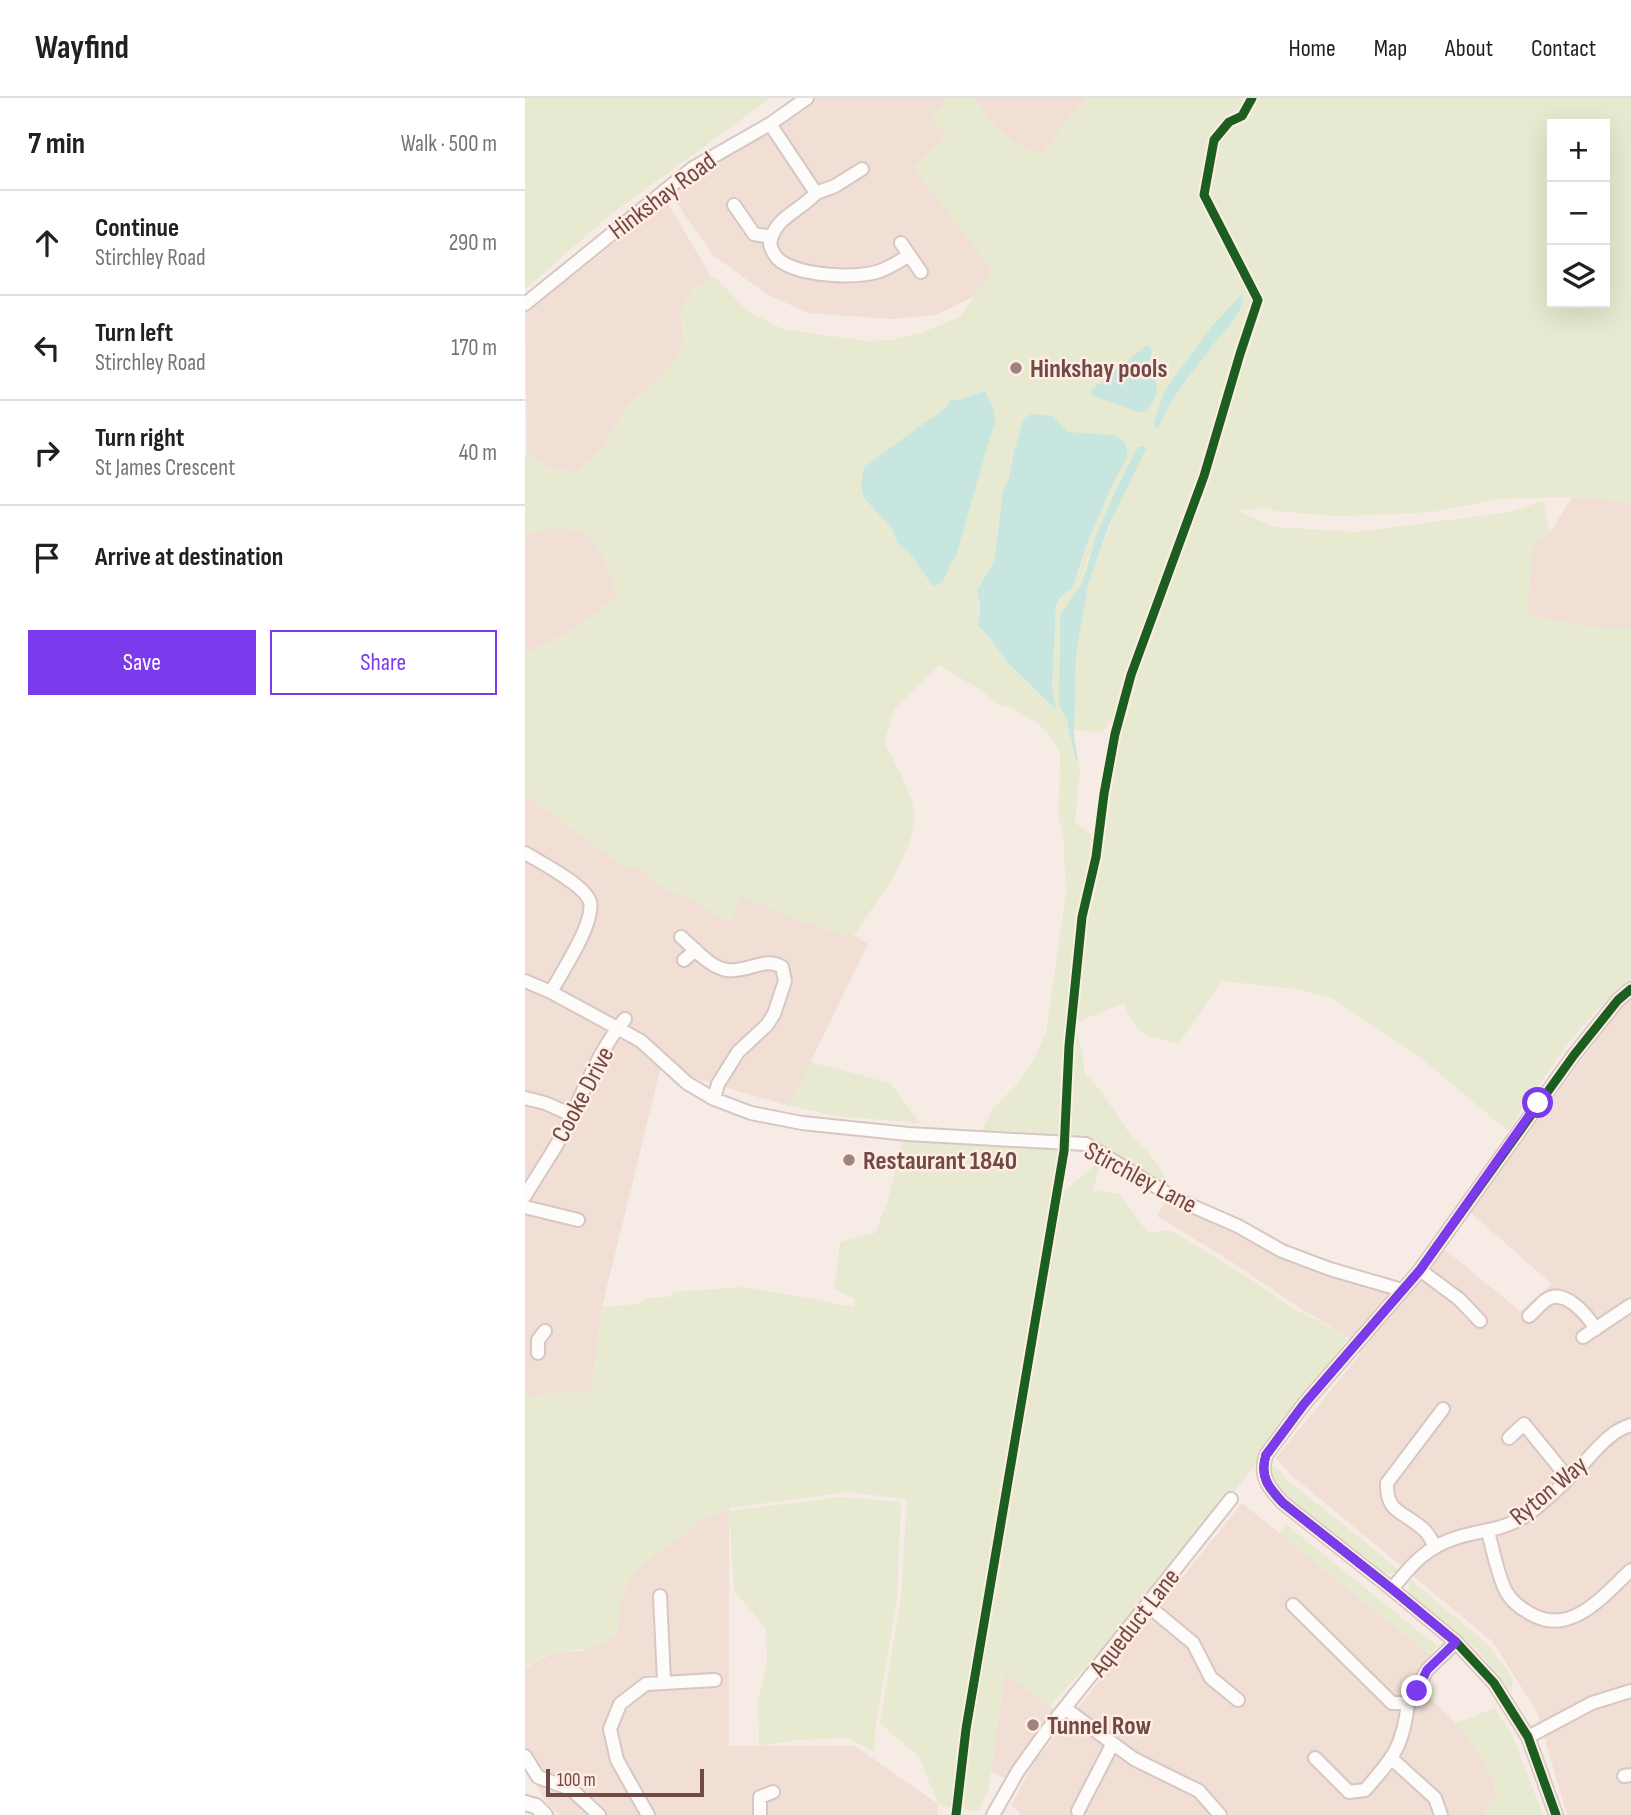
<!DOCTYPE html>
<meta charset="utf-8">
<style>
body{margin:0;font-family:"Sofia Sans Condensed",sans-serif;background:#f6f6f6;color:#202124}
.controls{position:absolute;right:21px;top:21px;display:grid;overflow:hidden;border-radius:0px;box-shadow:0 7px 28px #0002}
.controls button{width:63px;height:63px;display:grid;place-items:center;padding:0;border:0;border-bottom:2px solid #e0e0e0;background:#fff;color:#202124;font:35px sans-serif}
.scale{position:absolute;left:21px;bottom:18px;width:158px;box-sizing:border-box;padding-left:7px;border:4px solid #714a47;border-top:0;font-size:19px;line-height:24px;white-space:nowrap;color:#714a47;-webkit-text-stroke:5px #ffede4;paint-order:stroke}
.stop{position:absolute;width:21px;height:21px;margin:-16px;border:5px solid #7c3aed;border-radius:50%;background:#fff}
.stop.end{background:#7c3aed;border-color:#fff;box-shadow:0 2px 7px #0008}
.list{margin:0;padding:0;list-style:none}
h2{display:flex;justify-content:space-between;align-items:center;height:91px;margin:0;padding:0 28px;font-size:30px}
h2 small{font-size:23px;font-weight:400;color:#757577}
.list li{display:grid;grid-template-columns:46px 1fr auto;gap:21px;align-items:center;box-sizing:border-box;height:105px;padding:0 28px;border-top:2px solid #e0e0e0}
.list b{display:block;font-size:26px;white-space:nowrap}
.list p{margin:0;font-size:23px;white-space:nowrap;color:#757577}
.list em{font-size:23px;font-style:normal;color:#757577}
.actions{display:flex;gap:14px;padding:21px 28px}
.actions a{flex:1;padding:16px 0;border:2px solid #7c3aed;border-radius:0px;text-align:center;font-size:24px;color:#7c3aed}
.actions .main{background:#7c3aed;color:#fff}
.icon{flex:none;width:38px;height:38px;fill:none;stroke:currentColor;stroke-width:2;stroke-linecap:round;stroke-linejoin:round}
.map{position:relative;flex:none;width:1106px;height:1717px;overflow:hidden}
header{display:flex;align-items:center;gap:42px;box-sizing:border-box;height:98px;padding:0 35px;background:#fff;border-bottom:2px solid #e0e0e0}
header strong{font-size:33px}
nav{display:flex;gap:38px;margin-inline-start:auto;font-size:24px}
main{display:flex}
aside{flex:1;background:#fff}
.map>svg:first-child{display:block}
.residential{fill:#f1ded5}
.green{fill:#e7e9d0;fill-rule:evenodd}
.water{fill:#c8e6e0}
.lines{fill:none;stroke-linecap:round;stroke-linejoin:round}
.minor-casing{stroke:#d7c7c3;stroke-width:16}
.tertiary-casing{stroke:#d7c7c3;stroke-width:18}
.minor{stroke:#fefcfb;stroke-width:12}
.tertiary{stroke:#fefcfb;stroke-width:14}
.cycleway-casing{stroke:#ffede4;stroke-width:13}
.cycleway{stroke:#1b5e20;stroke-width:9}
.route{stroke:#7c3aed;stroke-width:9}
.poi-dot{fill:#a0827e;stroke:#ffede4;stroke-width:2.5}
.labels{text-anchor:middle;stroke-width:5;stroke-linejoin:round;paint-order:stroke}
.street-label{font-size:26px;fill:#714a47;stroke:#ffede4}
.poi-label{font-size:26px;font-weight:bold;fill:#714a47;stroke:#ffede4;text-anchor:start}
</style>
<header>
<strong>Wayfind</strong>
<nav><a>Home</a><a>Map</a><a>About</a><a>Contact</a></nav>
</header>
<main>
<aside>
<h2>7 min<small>Walk · 500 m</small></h2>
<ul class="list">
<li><svg class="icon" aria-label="ahead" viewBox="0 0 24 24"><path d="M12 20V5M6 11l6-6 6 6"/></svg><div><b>Continue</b><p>Stirchley Road</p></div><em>290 m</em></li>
<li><svg class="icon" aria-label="left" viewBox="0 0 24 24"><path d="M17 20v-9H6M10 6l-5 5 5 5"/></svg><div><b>Turn left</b><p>Stirchley Road</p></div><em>170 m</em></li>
<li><svg class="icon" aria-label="right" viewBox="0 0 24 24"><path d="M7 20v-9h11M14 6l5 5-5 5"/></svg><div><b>Turn right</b><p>St James Crescent</p></div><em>40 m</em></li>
<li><svg class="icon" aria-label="arrive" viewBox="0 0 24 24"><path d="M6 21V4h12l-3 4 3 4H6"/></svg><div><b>Arrive at destination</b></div></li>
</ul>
<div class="actions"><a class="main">Save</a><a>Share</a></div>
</aside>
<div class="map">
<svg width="1106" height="1717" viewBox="0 0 1106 1717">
<rect width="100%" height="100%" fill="#f6ebe5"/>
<!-- residential -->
<path class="residential" d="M290 0H424L405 20 422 37 478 184 411 217 367 221 284 215 243 197 188 157 146 97 190 64 283 9Z
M450 0H563L544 20 517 57 495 49 465 24Z
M142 104 187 180 168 190 156 220 159 240 150 261 136 279 103 306 79 348 50 374 27 371 6 358 2 359 0 215Z
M1047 399 1106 405V529H1069L945 508 1009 445 1025 435Z
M24 430H45L63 437 80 460 92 498 48 532 0 556V433L3 436Z
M0 697 103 771 114 768 131 786 175 806 197 822 215 798 232 807 234 804 259 817 319 837H329L343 846 264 1008 169 980 139 956 77 1209 66 1294 25 1295 0 1300Z
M1106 900V1717H1042L1012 1614 968 1544 764 1375 751 1360 836 1255 823 1238 779 1213 707 1164 632 1118 642 1100 808 1176 880 1195 918 1150 995 1213 1027 1186 945 1114 1098 906Z
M717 1405 905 1557 890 1585 931 1625 949 1648 970 1685 971 1697 957 1717H496L486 1707 510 1663Z
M204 1410V1648H330L413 1706 412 1717H35L21 1704 0 1667V1570L28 1555 57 1553 92 1536 95 1509 99 1492 109 1475 129 1457 158 1438 171 1424Z
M480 1575 534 1615 480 1680 466 1674Z"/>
<!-- green -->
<path class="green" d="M0 0H246L86 116 0 191Z
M424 0H450C468 29 484 45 516 57L544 20 563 0H1106V405L1047 399 975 401 907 414 869 416 810 418 749 413 743 410 711 412 748 429 832 434 985 414 1018 403 1025 435 1009 445 1002 517 1069 529H1106V882C1056 918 1017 982 983 1033L901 964 808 901 772 891 697 883 653 946C619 936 612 940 599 905L550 925 558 957 559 974 577 995 606 1038 621 1052 638 1074 642 1086C613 1073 589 1051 560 1039L456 1033 468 1011 491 987 508 963 521 935 541 795 538 731 534 722 535 655 525 638 512 625 489 611 476 608 457 593 414 567 370 610 359 644C368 662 384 688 388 708 396 750 351 803 329 837H319L259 817 235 804 232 807 215 798 208 822H197L175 806 131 786 115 769 103 771 0 697V556L48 532 92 498C75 445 65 418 3 436L0 433V358H5L27 371 50 374 79 348 103 306 136 279 150 261 159 240 156 209 168 190 187 180 192 181 222 213 257 231 340 243 366 242 398 234 435 219 467 172 388 70 422 37 405 20ZM1027 26H1080V205H1027ZM580 417H589L563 487 551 557 549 632 576 634 581 630 583 624 590 622 592 625 586 643 579 688 567 737 550 725 555 671 542 623 534 606 535 517 557 485 561 466ZM474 421 570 427C561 447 557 467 549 486 545 495 536 498 531 507L527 590 531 609 529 610 482 564 463 538 453 527 454 487 464 475 469 464ZM367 430 424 466 421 480 408 488 385 456 372 445Z
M285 964 365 985 395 1025 310 1018 263 1007Z
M381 1038 540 1044 532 1099 576 1062 567 1096 575 1092 595 1096 622 1134 645 1133 653 1137 735 1187 762 1207 823 1238 805 1268 766 1322 621 1503 525 1608 480 1575 463 1694 452 1713 435 1710 444 1637 491 1340 466 1483 431 1711 413 1706 394 1659 355 1625 376 1499 382 1401 324 1394 204 1410 171 1424 158 1438 129 1457 109 1475 99 1492 95 1509 92 1536C74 1553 52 1551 30 1555 19 1557 9 1564 0 1569V1300L25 1295 66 1294 77 1209 113 1206 122 1200 144 1199 150 1194 220 1189 329 1209 330 1201 309 1191 315 1144 350 1135 362 1105 377 1048Z
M745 1369H751L764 1383 874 1472 870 1475H858L756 1393 749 1385Z
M316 1399 376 1404 372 1501 351 1625 349 1654 323 1640 272 1642 234 1648 233 1602 242 1564 241 1530 209 1492 204 1413Z
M762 1427 912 1548 905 1557 754 1435Z
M884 1480 965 1549 988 1581 986 1594 952 1551 886 1497 883 1489Z
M970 1610 987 1637 1018 1717H957L971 1697 972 1690 949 1648 931 1625Z"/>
<!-- water -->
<path class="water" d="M715 198 718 201C714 222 697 234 685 251 668 274 642 304 633 331L630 330 629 325 639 294 687 228Z
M621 248 625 249 627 254 622 269C623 273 626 276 628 279 637 291 628 309 617 315L566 297V292Z
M460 293 469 313 470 323 430 461C418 471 427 483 408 488L385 456 372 445 367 430 339 400 336 387 339 369 423 308 424 302 427 301 430 303Z
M506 316 527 318 543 334 588 337 598 343 602 350V360L588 385 563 443 548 489 535 500 531 507 527 590 531 609 529 610 482 564 463 538 453 527 455 507 452 492 469 464 478 394 484 380 489 354 498 322Z
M617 348 621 349 620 353 584 427 563 487 551 557 549 639 553 662 551 663 542 623 534 606 535 517 557 485 570 441 588 398 612 350Z"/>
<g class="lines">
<!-- minor casing -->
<g class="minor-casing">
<path id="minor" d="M245 26 291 95C273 115 249 119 245 146 247 153 250 160 257 164 278 178 331 181 355 173 365 169 375 163 384 157
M291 95 310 88 337 71
M209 107 229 136 246 139
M376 145 396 174
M0 206 168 70 245 26 282 0
M0 755C15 764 60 787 65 804 70 825 36 875 26 894
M156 839C170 851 184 869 202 872 221 875 241 858 257 869L260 883 249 916 242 927 213 954 193 986 189 1001
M159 862 171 852
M0 883 26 894 116 943 162 985 189 1001 226 1015 277 1025 383 1036 561 1046 651 1101 713 1128 757 1153 805 1171 877 1192
M0 1000 20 1005 47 1017
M0 1098C12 1077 26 1058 37 1037 57 999 72 954 100 921
M0 1109 53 1122
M895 1172 934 1201 955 1223
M1004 1218C1010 1213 1015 1206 1021 1202 1039 1189 1062 1217 1071 1231
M1058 1239 1106 1207
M13 1255V1242L20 1233
M984 1340 999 1326 1043 1380
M963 1433C967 1449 974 1483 982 1495 987 1504 997 1511 1006 1516 1046 1539 1079 1497 1106 1472
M910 1448C906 1442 903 1434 897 1430 878 1413 861 1415 862 1385L918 1311
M867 1491C887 1466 902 1448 934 1439 957 1432 979 1432 1000 1418 1019 1405 1037 1387 1053 1371 1069 1355 1084 1333 1106 1327
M135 1498 139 1583
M622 1507 668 1545 686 1580 713 1602
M768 1507 867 1605H883L902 1572 931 1544
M541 1611 609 1661 674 1693 695 1717
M1003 1639 1067 1605 1106 1593
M0 1658 13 1679 46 1691 74 1717
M790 1660 824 1694 840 1692C868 1660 878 1649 883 1605
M867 1661 910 1700 916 1717
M1099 1678 1106 1677
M553 1713 588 1645
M123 1717 92 1662 85 1631 95 1606 121 1586 190 1582
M235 1717V1699L248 1694
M468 1717 493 1673 523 1631 706 1401
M1031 1717 1003 1639 969 1585 931 1544 867 1491 758 1405C744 1390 734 1379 741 1357L779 1306 895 1172 1049 957 1093 902 1106 891"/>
</g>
<!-- tertiary casing -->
<g class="tertiary-casing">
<path id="tertiary" d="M0 1705 11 1708 20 1717"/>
</g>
<!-- minor -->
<use href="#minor" class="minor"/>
<!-- tertiary -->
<use href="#tertiary" class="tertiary"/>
<!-- cycleway casing -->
<g class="cycleway-casing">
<path id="cycleway" d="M431 1717 441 1631 539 1053 544 948 557 819 571 759 579 696 590 636 606 577 679 378 715 256 733 202 679 97 689 42 704 24 717 18 727 0
M1031 1717 1003 1639 969 1585 931 1544 867 1491 758 1405C744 1390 734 1379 741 1357L779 1306 895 1172 1049 957 1093 902 1106 891"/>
</g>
<!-- cycleway -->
<use href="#cycleway" class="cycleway"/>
</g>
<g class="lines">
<!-- route -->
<path class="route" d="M892 1593 902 1572 931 1544 867 1491 758 1405C744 1390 734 1379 741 1357L779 1306 895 1172 1013 1005"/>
</g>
<!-- markers -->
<g class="poi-dot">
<circle cx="491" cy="270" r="7"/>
<circle cx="324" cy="1062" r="7"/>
<circle cx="508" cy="1627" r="7"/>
</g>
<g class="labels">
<!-- street labels -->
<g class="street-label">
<text transform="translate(137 97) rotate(-37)" y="9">Hinkshay Road</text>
<text transform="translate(57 996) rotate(-62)" y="9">Cooke Drive</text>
<text transform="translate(616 1079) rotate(28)" y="9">Stirchley Lane</text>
<text transform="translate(1023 1392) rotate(-40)" y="9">Ryton Way</text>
<text transform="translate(609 1524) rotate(-52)" y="9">Aqueduct Lane</text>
</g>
<!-- poi labels -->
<g class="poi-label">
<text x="505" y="279">Hinkshay pools</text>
<text x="338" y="1071">Restaurant 1840</text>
<text x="522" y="1636">Tunnel Row</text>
</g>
</g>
</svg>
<div class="controls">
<button>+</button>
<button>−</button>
<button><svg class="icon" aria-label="layers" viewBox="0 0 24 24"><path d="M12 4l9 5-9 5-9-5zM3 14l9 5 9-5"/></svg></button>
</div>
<div class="scale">100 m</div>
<div class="stop" style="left:1013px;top:1005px"></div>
<div class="stop end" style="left:892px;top:1593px"></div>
</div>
</main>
